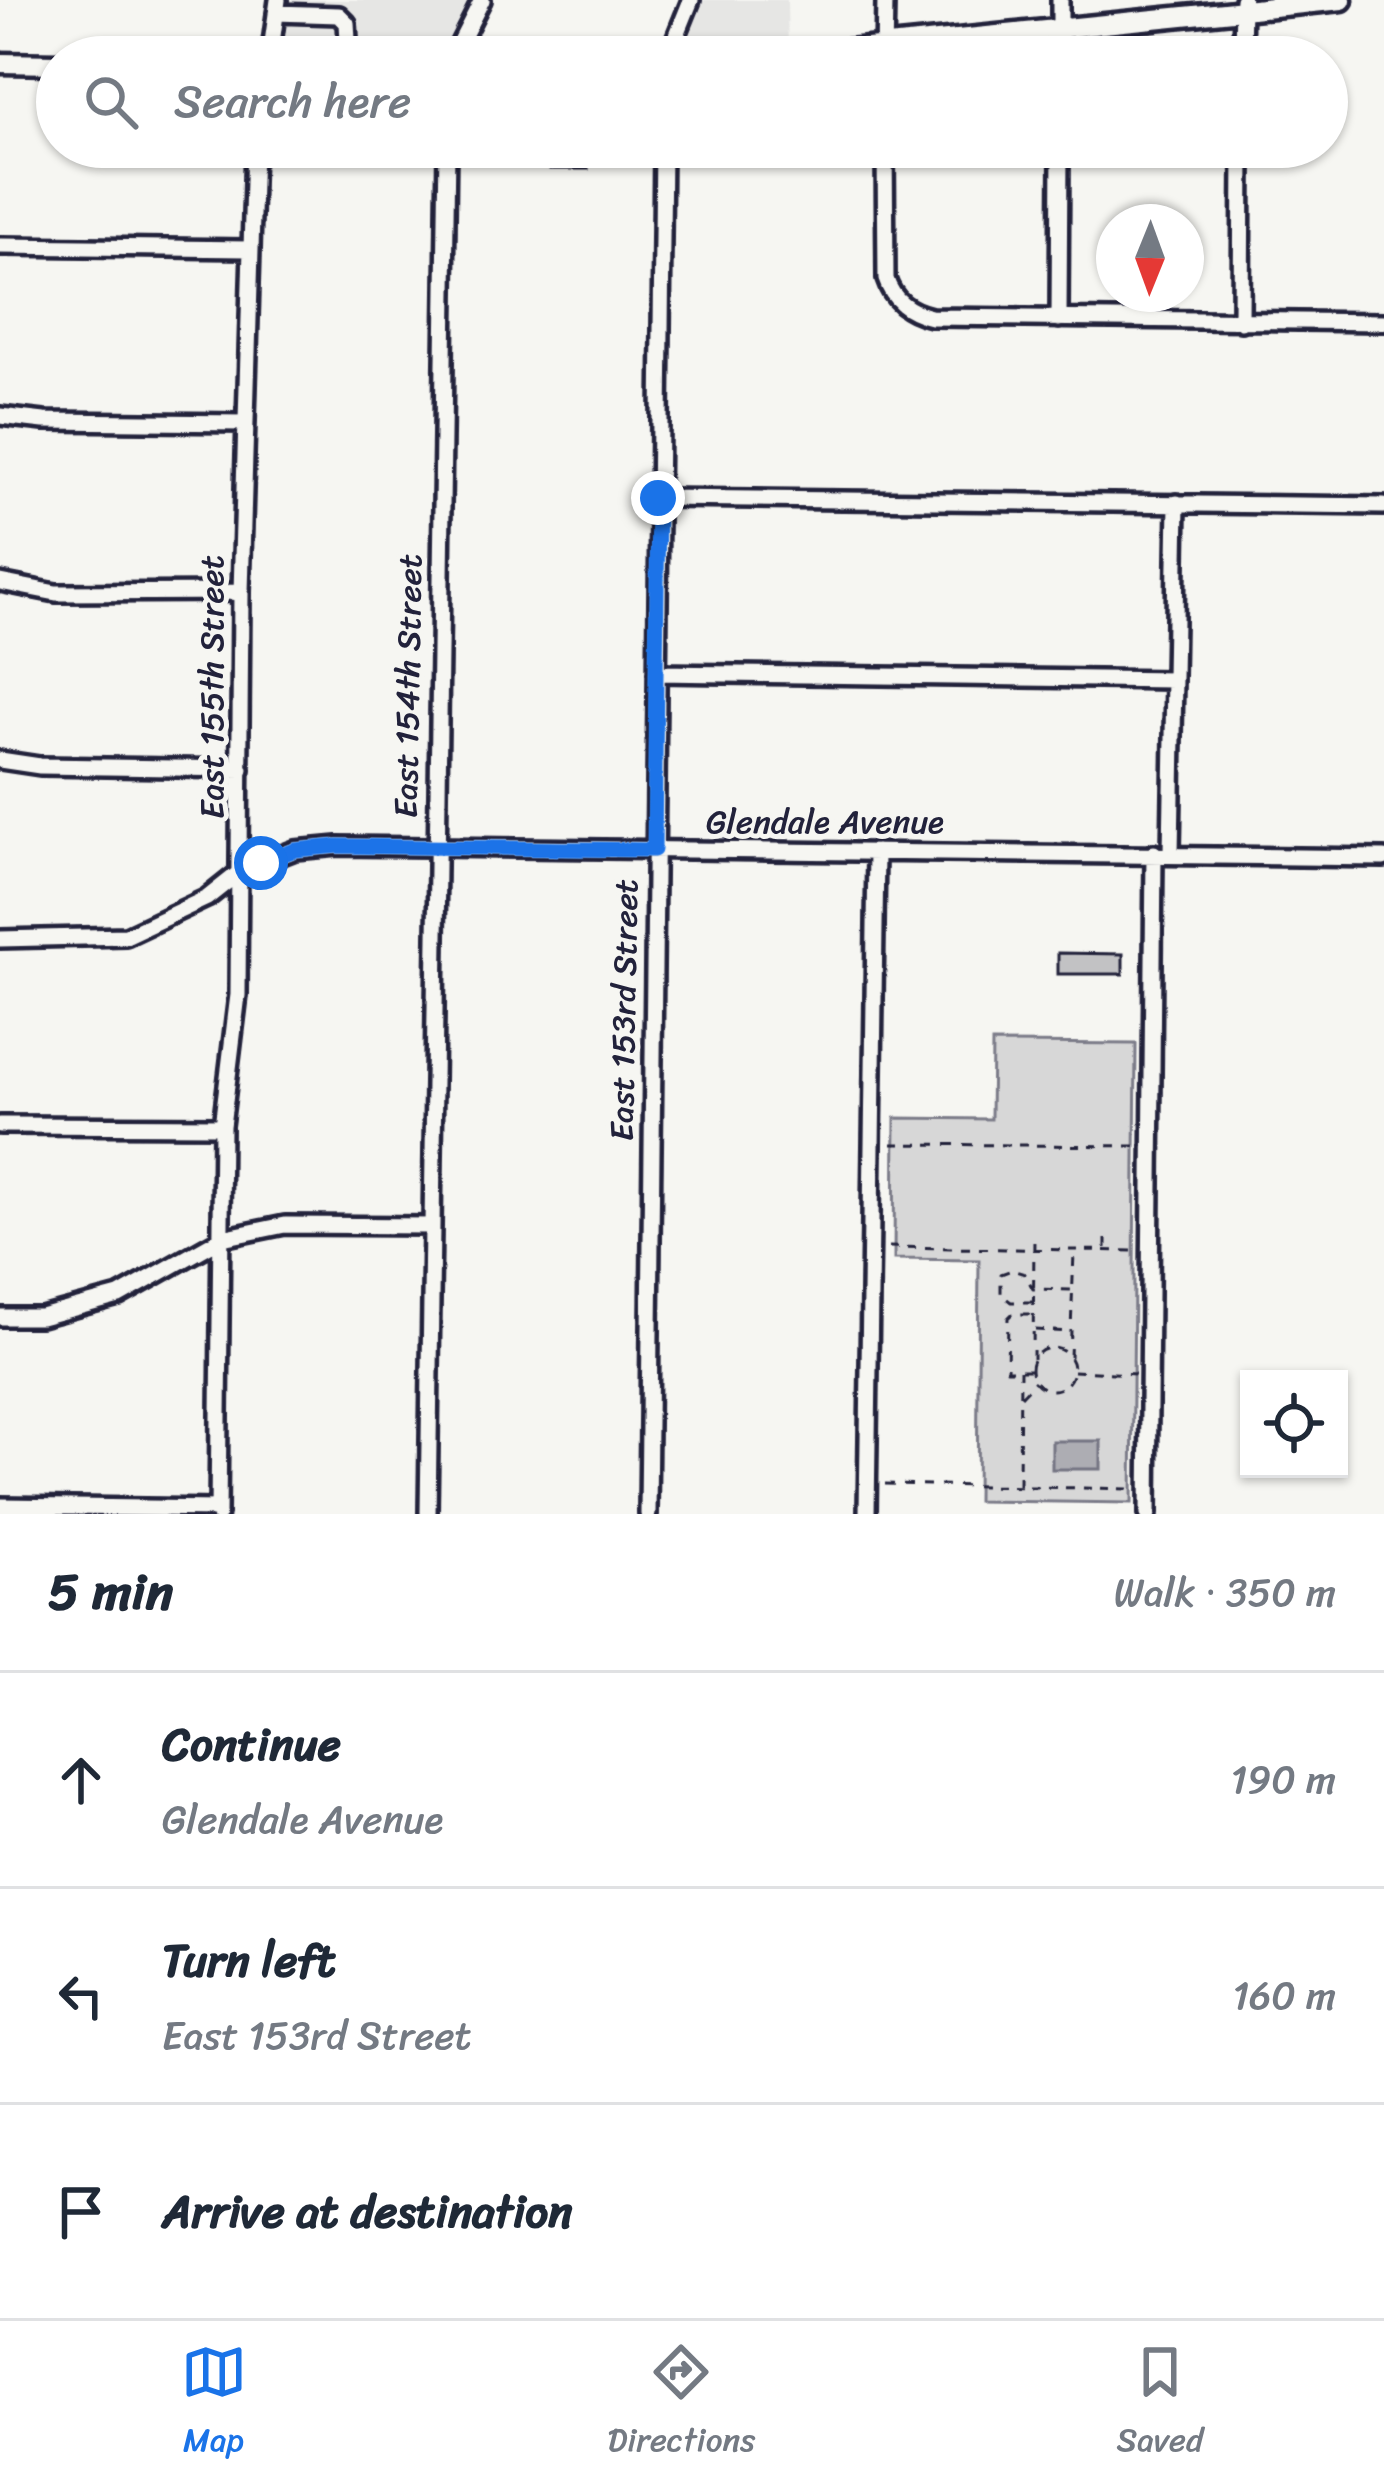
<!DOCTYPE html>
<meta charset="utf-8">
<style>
body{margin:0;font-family:Sriracha,sans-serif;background:#f6f6f7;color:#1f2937}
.controls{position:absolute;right:36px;bottom:36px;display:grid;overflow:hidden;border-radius:0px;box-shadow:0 3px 9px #0004}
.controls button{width:108px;height:108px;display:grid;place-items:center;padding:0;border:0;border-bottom:3px solid #e0e1e3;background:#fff;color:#1f2937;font:60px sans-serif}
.compass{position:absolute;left:1096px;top:204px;width:108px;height:108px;border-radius:50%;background:#fff;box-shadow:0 3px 9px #0004;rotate:181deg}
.stop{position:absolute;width:36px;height:36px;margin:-27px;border:9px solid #1a73e8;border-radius:50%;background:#fff}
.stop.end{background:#1a73e8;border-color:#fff;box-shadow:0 3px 12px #0008}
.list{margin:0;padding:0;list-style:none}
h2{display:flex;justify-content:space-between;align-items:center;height:156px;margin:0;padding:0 48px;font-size:51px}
h2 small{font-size:39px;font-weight:400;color:#747a83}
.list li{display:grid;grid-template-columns:78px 1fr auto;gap:36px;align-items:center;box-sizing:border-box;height:216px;padding:0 48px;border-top:3px solid #e0e1e3}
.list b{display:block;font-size:45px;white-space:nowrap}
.list p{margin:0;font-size:39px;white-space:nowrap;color:#747a83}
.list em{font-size:39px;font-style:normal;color:#747a83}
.icon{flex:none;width:66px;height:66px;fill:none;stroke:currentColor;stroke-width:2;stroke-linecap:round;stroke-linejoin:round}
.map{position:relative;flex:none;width:1384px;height:1514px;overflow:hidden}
.search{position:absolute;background:#fff;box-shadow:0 3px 9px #0004;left:36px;right:36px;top:36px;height:132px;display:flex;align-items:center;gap:30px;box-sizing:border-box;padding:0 42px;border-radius:66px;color:#747a83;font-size:45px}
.sheet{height:804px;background:#fff}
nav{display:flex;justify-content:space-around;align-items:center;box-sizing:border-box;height:168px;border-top:3px solid #e0e1e3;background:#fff;font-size:33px;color:#747a83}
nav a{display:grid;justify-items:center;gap:6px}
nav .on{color:#1a73e8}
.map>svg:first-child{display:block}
.built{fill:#e6e6e4}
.green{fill:#d7d7d7;stroke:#7c7c89;stroke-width:3}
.water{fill:#adadb3;stroke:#757583;stroke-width:3}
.building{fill:#c2c2c4;stroke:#22223b;stroke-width:3}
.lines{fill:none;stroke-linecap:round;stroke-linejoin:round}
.minor-casing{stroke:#22223b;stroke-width:24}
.major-casing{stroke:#22223b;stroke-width:27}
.path{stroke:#22223b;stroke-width:3;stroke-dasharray:9 9;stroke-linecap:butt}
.minor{stroke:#f6f6f2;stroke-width:15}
.major{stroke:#f6f6f2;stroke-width:18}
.route{stroke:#1a73e8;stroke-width:15}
.labels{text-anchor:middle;stroke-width:10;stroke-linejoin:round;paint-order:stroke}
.street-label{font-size:33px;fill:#22223b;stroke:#f6f6f2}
</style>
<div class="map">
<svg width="1384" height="1514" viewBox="0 0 1384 1514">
<rect width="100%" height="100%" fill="#f6f6f2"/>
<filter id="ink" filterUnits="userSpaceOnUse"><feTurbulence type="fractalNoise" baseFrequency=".00833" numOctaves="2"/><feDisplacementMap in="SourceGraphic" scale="24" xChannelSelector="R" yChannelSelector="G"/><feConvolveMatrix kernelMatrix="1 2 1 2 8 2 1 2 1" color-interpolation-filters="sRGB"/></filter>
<g filter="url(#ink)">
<!-- built -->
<path class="built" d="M270 0H482L453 57H260Z
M691 0H787L788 56 668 57Z"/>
<!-- green -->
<path class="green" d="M992 1043 1136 1044 1132 1503 977 1501 979 1260 894 1259 895 1118 991 1119Z"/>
<!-- water -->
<path class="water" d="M1052 1441H1101V1469H1052Z"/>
<!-- building -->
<path class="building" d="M550 147H588V169H550Z
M1058 953 1123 954V974H1058Z"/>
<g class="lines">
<!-- minor casing -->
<g class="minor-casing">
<path id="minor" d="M276 13 339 15 347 23 349 57
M270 57 278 0
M453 57 482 0
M668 57 691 0
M884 57 885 0
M1060 57V0
M1242 57 1243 0
M885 147 886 279C893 301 909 312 931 317L1384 322
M0 246 249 249
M1059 319 1060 147
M1241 322 1242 147
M0 416 44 421 245 423
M659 498 1384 506
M0 582 56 593 241 592
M657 673 1174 680
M0 760 40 766 241 769
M1171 853 1177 503
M0 939 126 936 207 898 241 871 295 850 338 846 1384 858
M0 1125 222 1126
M0 1317H41L119 1296 222 1238 285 1225 431 1226
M0 1506 218 1509
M218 1514 222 1126 238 995 241 592 254 147
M428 1514 447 147
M648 1514 663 147
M867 1514 876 852
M1148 1514 1154 853"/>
</g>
<!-- major casing -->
<g class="major-casing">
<path id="major" d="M779 57 1342 0
M0 63 57 64"/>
</g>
<!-- path -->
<path class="path" d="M892 1144 1139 1146
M889 1247 1136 1251
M1106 1248V1235
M1033 1302H1011L1001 1294V1274L1012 1270 1025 1274 1033 1289 1073 1290
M1035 1330 1071 1332
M1031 1369a21 21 0 1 1 42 0a21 21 0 1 1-42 0Z
M1070 1357 1074 1252
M1033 1359 1034 1236
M1030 1370H1007L1008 1318 1012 1314H1030
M1073 1371 1135 1374
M1021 1396 1035 1381
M885 1484 1133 1489
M1019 1485 1020 1370"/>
<!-- minor -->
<use href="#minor" class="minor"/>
<!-- major -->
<use href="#major" class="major"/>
</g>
</g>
<g class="lines" filter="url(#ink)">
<!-- route -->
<path class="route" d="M261 863 295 850 338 846 654 850 658 498"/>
</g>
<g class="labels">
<!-- street labels -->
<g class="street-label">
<text transform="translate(407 686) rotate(-89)" y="12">East 154th Street</text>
<text transform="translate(211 687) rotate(-90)" y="12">East 155th Street</text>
<text x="825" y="833">Glendale Avenue</text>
<text transform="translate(623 1010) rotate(-89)" y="12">East 153rd Street</text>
</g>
</g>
</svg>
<div class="controls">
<button><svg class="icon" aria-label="locate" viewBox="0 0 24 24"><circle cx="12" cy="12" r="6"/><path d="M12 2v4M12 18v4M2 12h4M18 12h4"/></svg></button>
</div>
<svg class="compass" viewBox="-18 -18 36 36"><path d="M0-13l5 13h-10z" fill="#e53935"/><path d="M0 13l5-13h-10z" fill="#747a83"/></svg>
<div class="stop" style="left:261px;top:863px"></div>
<div class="stop end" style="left:658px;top:498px"></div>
<div class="search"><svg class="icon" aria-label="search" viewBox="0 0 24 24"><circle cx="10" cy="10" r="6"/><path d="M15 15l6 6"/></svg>Search here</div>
</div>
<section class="sheet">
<h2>5 min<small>Walk · 350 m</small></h2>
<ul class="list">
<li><svg class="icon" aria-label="ahead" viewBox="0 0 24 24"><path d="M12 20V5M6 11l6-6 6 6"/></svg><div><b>Continue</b><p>Glendale Avenue</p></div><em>190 m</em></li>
<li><svg class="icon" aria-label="left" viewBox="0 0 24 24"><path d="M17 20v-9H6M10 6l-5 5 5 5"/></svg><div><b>Turn left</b><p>East 153rd Street</p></div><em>160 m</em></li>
<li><svg class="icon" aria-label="arrive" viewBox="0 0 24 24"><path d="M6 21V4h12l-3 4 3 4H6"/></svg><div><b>Arrive at destination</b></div></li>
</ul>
</section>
<nav>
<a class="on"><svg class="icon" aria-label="map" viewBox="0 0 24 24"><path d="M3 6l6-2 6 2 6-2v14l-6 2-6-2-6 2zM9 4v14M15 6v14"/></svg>Map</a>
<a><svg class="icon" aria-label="directions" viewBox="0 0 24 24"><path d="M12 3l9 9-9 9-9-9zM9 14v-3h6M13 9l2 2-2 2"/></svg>Directions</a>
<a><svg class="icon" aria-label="saved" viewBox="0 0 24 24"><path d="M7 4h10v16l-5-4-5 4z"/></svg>Saved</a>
</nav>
